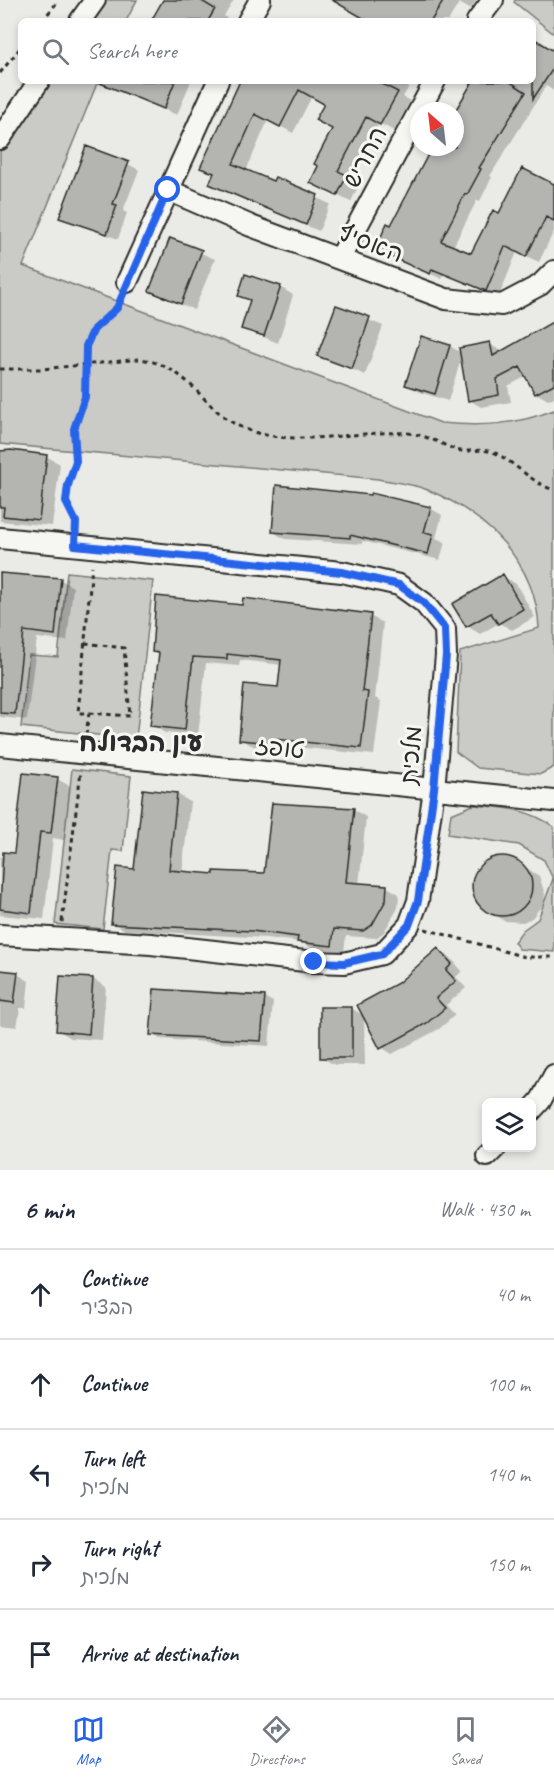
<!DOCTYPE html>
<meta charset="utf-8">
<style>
body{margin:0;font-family:Caveat,"Playpen Sans Hebrew",sans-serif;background:#f2f2f3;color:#1f2937}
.controls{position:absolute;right:18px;bottom:18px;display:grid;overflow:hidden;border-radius:9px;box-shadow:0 3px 9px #0003}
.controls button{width:54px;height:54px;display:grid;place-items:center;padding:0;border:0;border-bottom:2px solid #e0e1e3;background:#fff;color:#1f2937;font:30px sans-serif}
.compass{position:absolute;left:410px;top:102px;width:54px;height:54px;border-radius:50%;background:#fff;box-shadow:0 3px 9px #0003;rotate:332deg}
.stop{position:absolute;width:18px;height:18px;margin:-14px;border:4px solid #2563eb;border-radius:50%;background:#fff}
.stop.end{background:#2563eb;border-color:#fff;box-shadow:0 2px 6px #0008}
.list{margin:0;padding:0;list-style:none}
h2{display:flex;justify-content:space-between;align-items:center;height:78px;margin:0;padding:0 24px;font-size:26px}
h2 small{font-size:20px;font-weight:400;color:#747a83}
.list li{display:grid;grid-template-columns:39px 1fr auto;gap:18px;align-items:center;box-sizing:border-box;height:90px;padding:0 24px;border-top:2px solid #e0e1e3}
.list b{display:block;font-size:22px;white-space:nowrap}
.list p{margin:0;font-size:20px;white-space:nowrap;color:#747a83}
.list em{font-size:20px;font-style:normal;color:#747a83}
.icon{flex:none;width:33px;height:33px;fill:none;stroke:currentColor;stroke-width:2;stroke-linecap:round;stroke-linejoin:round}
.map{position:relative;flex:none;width:554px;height:1170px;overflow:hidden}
.search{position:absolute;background:#fff;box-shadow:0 3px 9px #0003;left:18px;right:18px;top:18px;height:66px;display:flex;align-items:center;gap:15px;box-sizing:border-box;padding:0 21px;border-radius:9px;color:#747a83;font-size:22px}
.sheet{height:528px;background:#fff}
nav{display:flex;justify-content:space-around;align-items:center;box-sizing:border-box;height:84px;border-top:2px solid #e0e1e3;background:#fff;font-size:16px;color:#747a83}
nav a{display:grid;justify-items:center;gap:3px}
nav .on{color:#2563eb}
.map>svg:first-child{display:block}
.green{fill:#cacac7;stroke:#7a7a79;stroke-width:1.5}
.shadow{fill:#0003}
.building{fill:#b4b4b1;stroke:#2b2b2b;stroke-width:1.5}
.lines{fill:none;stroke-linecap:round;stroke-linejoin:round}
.minor-casing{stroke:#2b2b2b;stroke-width:24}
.path{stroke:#2b2b2b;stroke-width:3;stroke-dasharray:4.5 4.5;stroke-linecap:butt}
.minor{stroke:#f6f6f2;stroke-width:20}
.route{stroke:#2563eb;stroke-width:8}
.labels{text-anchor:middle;stroke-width:6;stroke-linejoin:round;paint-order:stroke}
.street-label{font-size:24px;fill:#2b2b2b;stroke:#f6f6f2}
.neighbourhood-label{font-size:26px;font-weight:bold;fill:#2b2b2b;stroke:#f6f6f2}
</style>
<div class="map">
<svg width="554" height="1170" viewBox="0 0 554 1170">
<rect width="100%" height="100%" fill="#eaeae6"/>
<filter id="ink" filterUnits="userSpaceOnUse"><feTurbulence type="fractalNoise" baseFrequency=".0167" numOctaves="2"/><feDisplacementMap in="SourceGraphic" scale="12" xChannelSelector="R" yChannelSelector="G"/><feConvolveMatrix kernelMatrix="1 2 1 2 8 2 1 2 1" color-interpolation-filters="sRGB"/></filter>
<g filter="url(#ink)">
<!-- green -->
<path class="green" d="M97 0H137L126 21H83Z
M515 0H554V34L514 2Z
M43 81H98L23 266 441 423C481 427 516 425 554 410V767L541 774 478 768 456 752 460 652 539 628C536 562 486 514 428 490 413 484 394 482 378 479L0 444V147Z
M67 572 153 581 136 739 21 727 29 655 58 657Z
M72 769 131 776 123 851 112 850 103 929 55 924Z
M473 805C503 807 530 809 554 827V952L519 949 514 942 523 930 538 919 553 879 544 860 519 845 448 834 451 814Z"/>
<!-- shadow -->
<path class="shadow" d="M165 0H234L224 16 227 18 225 21H152Z
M335 0H477L470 9 459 3 448 21H367Z
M533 38 554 52V91L546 86 490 176 492 177 480 201 477 200 453 247 472 255 554 186V231L539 262 517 252 499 296 444 274 442 279 377 249 392 227 434 147H455V113L475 81H533Z
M120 81H191L177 115 117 89Z
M241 81H412L403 97 410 101 394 131 379 123 350 178 359 184 351 202 312 183 334 129 325 104 312 96 293 133 268 120 246 171 274 183 276 179 330 204 319 231 224 191 211 183 215 175 202 167Z
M128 164 139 170 123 211 127 213 118 239 61 217Z
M171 240 215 259 194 310 151 291Z
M280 287 293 295 278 343 242 328 251 301 240 295Z
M337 307 383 326 365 375 319 355Z
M554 322V397L548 400 536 393 527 376 508 386 511 402 481 407 469 400 462 356 448 401 420 392 407 385 450 346 461 353 490 344 502 352Z
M0 451 46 456 60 464 52 526 0 521Z
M371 496 430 508 442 515 436 538 445 542 440 560 362 541V544L285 539 273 532Z
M0 574 61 580 73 587 67 641 37 638 27 720 0 717Z
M503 576 516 584 535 617 512 630 499 623 480 634 467 626Z
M370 616 383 623 375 698 381 701 374 755 287 746 286 749 253 746 240 739 280 689 282 665 240 660 239 666 206 663 198 736 165 733 152 725 160 655 154 652Z
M57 779 70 786 64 840 53 838 44 919 0 915V857L15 855Z
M144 791 177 794 190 802 182 873 215 876 266 875 354 810 366 817 359 885 387 887 399 894 398 908 384 932 376 938 346 936 344 952 312 948 300 942 266 938 125 930 112 923 135 871Z
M509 857 539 876 545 894 544 903 532 918 523 922 504 921 476 900 473 881 482 864 490 859Z
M438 950 450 957 462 971 456 977 466 988 446 1005 455 1015 439 1029 392 1054 381 1047 364 1016 365 1065H335L322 1058 351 1008 364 1016Z
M0 972 17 974 29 981 26 1008H20L17 1027 0 1025Z
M93 979 106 987 102 1040 71 1038 58 1030Z
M264 997 273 1002 269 1046 160 1039 151 1034Z"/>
<!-- building -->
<path class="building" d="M163 0H200L215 9 208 21H151Z
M332 0H444L431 21H368Z
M533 38 554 51V67L533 99Z
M95 81H175L164 109Z
M240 81H376L398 92 380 125 366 117 338 171 347 175 337 196 310 183 318 166 314 164 332 129 315 120 324 104 299 90 280 127 255 114 233 164 273 181 275 177 318 195 306 225 209 184 214 173 200 168Z
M473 81H509L526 92 479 168 481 169 467 195 465 194 441 241 471 253 493 210 499 213 522 168 554 184V221L546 217 526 257 505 246 486 291 432 269 430 274 375 250 387 223 391 225 432 147H455V111Z
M86 146 129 162 113 204 117 205 107 234 59 218Z
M170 238 202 250 181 304 149 291Z
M245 274 281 286 264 336 241 329 250 300 238 296Z
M336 305 370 317 352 369 317 356Z
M554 321V384L535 394 520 367 497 379 499 395 468 401 459 348 490 342 493 356Z
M421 336 450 345 435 394 405 385Z
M11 450 47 455 39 520 3 516 4 507H0V451Z
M276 485 370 495 371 493 431 507 424 532 433 534 428 554 350 535V538L272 532Z
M0 573 61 578 55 635 24 631 15 714 0 713Z
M503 574 523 609 498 624 491 613 466 627 452 604Z
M156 596 242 605 243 598 371 614 362 691 368 692 361 748 274 739 273 743 239 740 244 684 278 687 281 660 227 654V659L193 657 185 730 150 726 159 653 152 652Z
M23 773 58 777 51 833 40 832 31 913 0 909 3 852 14 853Z
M143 789 177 793 169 870 214 874V871L264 873 272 803 354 808 346 882 387 885 386 900 372 925 363 931 334 929 332 946 297 942 298 937 252 931 111 924 117 867 134 869Z
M472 886a30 30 0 1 1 60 0a30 30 0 1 1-60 0Z
M438 948 452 964 446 970 456 981 436 998 445 1008 427 1023 380 1049 357 1005 398 983Z
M0 970 18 972 14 1003 0 1001Z
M60 976 93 978 89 1034 56 1031Z
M154 989 265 996 261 1041 150 1035Z
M320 1007H352V1058H320Z"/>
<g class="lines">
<!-- minor casing -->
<g class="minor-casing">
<path id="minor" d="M80 21 95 0
M248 21 260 0
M477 21 493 0
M0 139 39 81
M168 190 251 226 446 299 502 305 540 285 554 271
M340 258 435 81
M127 282 218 81
M0 538 342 572 399 585 424 603 445 629 446 655 434 789 418 901 409 925 382 954 344 963 314 962 151 944 0 935
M0 745 554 801
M532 1110 541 1100 554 1075
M487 1156 495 1148"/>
</g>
<!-- path -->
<path class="path" d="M42 21 59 0
M0 73 21 47
M0 369H42L140 359C194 367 202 413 248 430 297 448 355 430 406 433 425 434 440 444 457 450 467 454 484 445 501 456 519 467 533 483 554 490
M76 528V522L66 502 68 485 76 461 74 429 85 397 86 346 94 329 116 308 120 298
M85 643 124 648 130 716 89 713
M86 735 89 713H78L92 566
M62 922 81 771
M425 929 525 957H554"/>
<!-- minor -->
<use href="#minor" class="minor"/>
</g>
</g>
<g class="lines" filter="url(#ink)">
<!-- route -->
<path class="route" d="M168 190 117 308 94 329 86 346 85 397 74 429 76 461 68 485 66 502 76 522 75 545 342 572 399 585 424 603 445 629 446 655 434 789 418 901 409 925 382 954 344 963 314 962"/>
</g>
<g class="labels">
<!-- street labels -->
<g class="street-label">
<text transform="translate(365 157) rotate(-62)" y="8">החריש</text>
<text transform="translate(371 243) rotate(21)" y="8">האסיף</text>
<text transform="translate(280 748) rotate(6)" y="8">טופז</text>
<text transform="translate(411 755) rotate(-85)" y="8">מלכית</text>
</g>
<!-- neighbourhood labels -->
<g class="neighbourhood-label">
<text x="141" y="751">עין הבדולח</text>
</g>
</g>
</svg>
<div class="controls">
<button><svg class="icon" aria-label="layers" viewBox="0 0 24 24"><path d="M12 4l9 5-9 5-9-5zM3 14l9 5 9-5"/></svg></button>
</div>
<svg class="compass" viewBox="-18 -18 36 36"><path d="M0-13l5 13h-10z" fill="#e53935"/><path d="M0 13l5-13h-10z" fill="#747a83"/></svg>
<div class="stop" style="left:168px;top:190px"></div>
<div class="stop end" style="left:314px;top:962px"></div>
<div class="search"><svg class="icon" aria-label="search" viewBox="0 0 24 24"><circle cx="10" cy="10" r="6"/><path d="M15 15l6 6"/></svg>Search here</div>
</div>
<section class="sheet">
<h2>6 min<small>Walk · 430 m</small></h2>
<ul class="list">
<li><svg class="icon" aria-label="ahead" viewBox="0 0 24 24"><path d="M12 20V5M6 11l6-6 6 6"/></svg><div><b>Continue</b><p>הבציר</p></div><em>40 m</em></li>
<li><svg class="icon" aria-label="ahead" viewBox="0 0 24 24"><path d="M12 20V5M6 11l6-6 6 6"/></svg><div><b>Continue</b></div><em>100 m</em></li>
<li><svg class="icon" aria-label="left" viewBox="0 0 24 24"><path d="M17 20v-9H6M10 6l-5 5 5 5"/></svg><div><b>Turn left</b><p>מלכית</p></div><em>140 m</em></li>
<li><svg class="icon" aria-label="right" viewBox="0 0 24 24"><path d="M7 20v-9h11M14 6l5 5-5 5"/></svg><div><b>Turn right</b><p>מלכית</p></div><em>150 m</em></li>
<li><svg class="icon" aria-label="arrive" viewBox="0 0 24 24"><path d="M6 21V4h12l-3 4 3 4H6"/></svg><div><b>Arrive at destination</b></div></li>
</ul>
</section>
<nav>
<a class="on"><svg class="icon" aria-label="map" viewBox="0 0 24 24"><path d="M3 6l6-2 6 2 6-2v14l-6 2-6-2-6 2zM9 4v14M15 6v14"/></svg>Map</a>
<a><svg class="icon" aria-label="directions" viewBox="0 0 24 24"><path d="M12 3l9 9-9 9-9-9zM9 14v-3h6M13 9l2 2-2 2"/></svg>Directions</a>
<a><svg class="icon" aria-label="saved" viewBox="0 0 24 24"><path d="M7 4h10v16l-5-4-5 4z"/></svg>Saved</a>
</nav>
